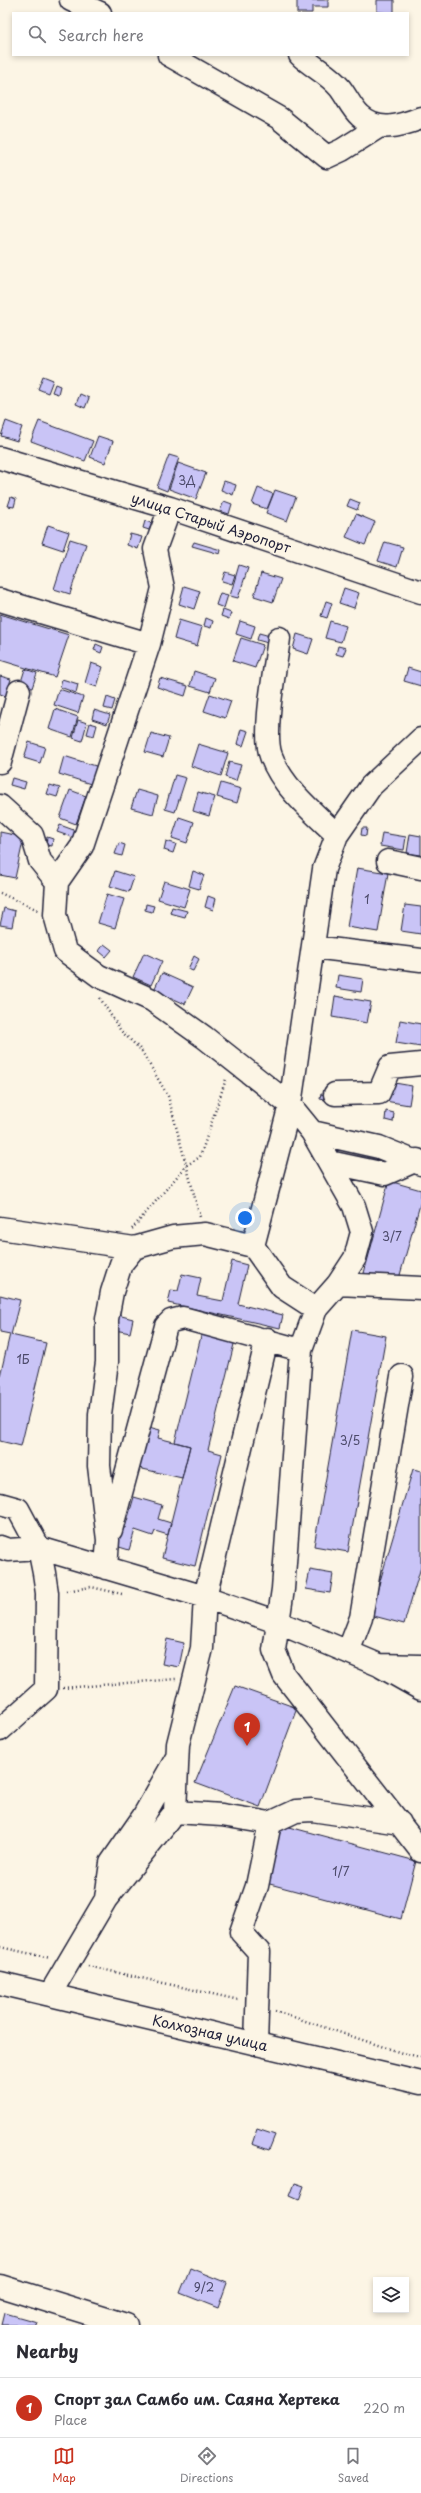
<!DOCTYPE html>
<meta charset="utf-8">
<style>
body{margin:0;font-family:"Playpen Sans",sans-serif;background:#f2f2f3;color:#2b2b33}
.controls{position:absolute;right:12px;bottom:12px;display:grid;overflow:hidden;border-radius:0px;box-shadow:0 2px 6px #0003}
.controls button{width:36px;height:36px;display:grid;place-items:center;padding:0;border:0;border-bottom:1px solid #e1e1e2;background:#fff;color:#2b2b33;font:20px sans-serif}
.you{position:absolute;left:245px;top:1218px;width:14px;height:14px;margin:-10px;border:3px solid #fff;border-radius:50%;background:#1a73e8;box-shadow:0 0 0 6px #1a73e833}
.badge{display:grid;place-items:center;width:26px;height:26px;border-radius:50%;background:#c8321e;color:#fff;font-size:13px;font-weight:700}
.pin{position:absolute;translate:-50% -33px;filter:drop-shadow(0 1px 2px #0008)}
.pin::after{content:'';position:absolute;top:21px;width:14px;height:12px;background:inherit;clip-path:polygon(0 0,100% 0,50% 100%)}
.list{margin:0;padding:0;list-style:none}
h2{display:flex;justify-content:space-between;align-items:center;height:52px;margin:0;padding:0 16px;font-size:17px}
h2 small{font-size:13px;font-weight:400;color:#7c7c81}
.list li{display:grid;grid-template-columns:26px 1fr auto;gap:12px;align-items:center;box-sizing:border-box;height:60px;padding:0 16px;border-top:1px solid #e1e1e2}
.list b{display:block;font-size:15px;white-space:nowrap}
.list p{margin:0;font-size:13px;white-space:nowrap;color:#7c7c81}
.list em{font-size:13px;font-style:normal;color:#7c7c81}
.icon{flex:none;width:22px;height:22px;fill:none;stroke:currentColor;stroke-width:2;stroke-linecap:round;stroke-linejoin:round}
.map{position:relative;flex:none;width:421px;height:2325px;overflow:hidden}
.search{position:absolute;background:#fff;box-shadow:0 2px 6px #0003;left:12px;right:12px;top:12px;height:44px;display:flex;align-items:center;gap:10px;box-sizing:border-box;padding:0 14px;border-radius:0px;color:#7c7c81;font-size:15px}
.sheet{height:112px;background:#fff}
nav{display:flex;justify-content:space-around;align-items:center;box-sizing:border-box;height:56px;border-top:1px solid #e1e1e2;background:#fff;font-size:11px;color:#7c7c81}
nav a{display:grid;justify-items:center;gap:2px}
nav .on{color:#c8321e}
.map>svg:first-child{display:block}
.building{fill:#c9c4f6;stroke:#22223b}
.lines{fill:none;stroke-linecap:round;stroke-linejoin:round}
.minor-casing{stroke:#22223b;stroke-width:25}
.major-casing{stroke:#22223b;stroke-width:25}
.path{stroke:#22223b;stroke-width:2.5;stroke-dasharray:1 3;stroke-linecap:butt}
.minor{stroke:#fcf5e5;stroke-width:22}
.major{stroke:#fcf5e5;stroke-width:22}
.labels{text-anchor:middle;stroke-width:3;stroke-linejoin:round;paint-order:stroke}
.number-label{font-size:12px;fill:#4c4a6a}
.street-label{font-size:14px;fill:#22223b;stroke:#fcf5e5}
</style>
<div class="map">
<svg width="421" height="2325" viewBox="0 0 421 2325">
<rect width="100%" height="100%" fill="#fcf5e5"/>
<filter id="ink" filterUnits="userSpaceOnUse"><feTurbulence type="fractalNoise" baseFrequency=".025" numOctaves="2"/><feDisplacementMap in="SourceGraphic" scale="8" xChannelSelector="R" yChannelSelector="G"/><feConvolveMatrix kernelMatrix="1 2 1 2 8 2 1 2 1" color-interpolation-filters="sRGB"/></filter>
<g filter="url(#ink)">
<!-- building -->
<path class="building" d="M297 0H328V7H312V13H297Z
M377 0H394V13L377 12Z
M43 376 53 380 48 393 38 389Z
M55 384 60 386 58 394 52 392Z
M80 394 89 398 85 408 76 404Z
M6 421 22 427 17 441 1 436Z
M39 421 93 441 85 461 31 441Z
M98 436 113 441 105 463 90 457Z
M169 455 179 458 167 491 157 487Z
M178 463 206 473 196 499 169 489Z
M224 481 236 485 233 495 221 490Z
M258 488 273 494 267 509 252 504Z
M275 490 296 497 287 521 266 513Z
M11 497 16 499 14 507 8 506Z
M350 499 360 503 357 510 347 506Z
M224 501 232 504 229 514 220 511Z
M356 514 375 522 365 545 346 537Z
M145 521 152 523 149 530 143 528Z
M48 525 69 532 63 550 42 543Z
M130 534 142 537 138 549 127 545Z
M70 539 86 544 70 594 54 589Z
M194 542 221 550 220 554 192 546Z
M385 542 403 547 397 567 378 561Z
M239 565 248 568 238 598 230 596Z
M225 572 235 575 232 584 222 581Z
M261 573 281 579 273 602 254 596Z
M184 586 200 591 194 609 179 604Z
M344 588 359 593 354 608 339 603Z
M220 593 228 595 224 608 216 605Z
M326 601 332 603 327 618 321 616Z
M223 610 231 613 229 619 221 616Z
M0 614 69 635 55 677 0 660Z
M206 618 213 621 211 628 204 626Z
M179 620 202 627 197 646 174 639Z
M240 621 255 626 251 639 236 634Z
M330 621 346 626 341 642 325 638Z
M259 633 270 636 268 643 257 640Z
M297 634 313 639 308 654 293 649Z
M241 638 263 645 255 668 233 661Z
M96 644 103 647 101 653 94 650Z
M338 646 346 648 343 656 336 654Z
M91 663 103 667 97 687 85 683Z
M408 668 421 672V686L404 681Z
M25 669 37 673 32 688 20 685Z
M194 671 215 678 210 692 190 686Z
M0 676 11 679 6 696 0 694Z
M160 678 188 686 185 696 157 687Z
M62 679 78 684 76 693 60 687Z
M59 689 83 697 78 713 54 705Z
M210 694 231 701 225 718 204 711Z
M107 697 115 700 112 710 104 708Z
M55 709 78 717 72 737 49 729Z
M94 710 110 715 107 724 92 719Z
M78 720 87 723 82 741 73 738Z
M90 723 97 725 94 736 87 734Z
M241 729 248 731 243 746 237 744Z
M151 733 169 738 163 757 145 752Z
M29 742 45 747 40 763 24 758Z
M198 744 228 753 221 776 191 766Z
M64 756 99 767 94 785 59 774Z
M229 762 241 765 236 781 225 777Z
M175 775 186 778 175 812 165 809Z
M12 778 26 782 24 789 10 785Z
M221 783 241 789 237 803 217 797Z
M50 785 60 788 57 797 47 794Z
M70 790 86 796 76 824 60 818Z
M137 790 158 796 153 814 131 808Z
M198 792 215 797 209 816 193 811Z
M179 817 194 822 187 843 172 838Z
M60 825 79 832 77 839 57 832Z
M362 828H367L366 836 361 835Z
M0 832 24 837 15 878 0 875Z
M382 833 406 837 404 850 380 846Z
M410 834 421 836V855L407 853Z
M47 837 53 839 52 846 46 845Z
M166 841 176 844 173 853 164 850Z
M119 843 125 845 122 856 115 854Z
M357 868 388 873 378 932 347 927Z
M115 871 134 877 129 892 110 886Z
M193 871 204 875 199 889 189 886Z
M164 881 190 889 184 907 158 899Z
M107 894 124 899 115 928 98 923Z
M208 896 216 899 213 910 205 907Z
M146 904 154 906 152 912 145 910Z
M405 905 421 907V934L401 931Z
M172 907 187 911 185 917 170 913Z
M4 908 15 911 12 927 0 925Z
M104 944 112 950 106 957 99 951Z
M144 953 162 961 151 985 133 977Z
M194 956 199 959 193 971 188 969Z
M162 973 193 987 185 1004 154 990Z
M338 975 363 979 361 992 336 988Z
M335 996 371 1002 367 1023 332 1017Z
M400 1020 421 1024V1047L396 1043Z
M389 1082 412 1086 409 1105 385 1101Z
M321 1094 326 1095 325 1100 320 1099Z
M386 1111 394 1113 393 1122 385 1120Z
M389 1181 421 1190V1201L398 1282 364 1273Z
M232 1261 247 1265 238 1304 283 1315 280 1328 168 1303 171 1290 178 1291 182 1274 201 1278 197 1296 223 1301Z
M0 1295 20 1300 11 1335 46 1343 21 1446 0 1441V1376L10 1334 0 1332Z
M118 1315 133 1319 130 1333 115 1330Z
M203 1328 236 1336 208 1450 222 1454 195 1566 162 1558 190 1446 175 1442Z
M352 1330 386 1336 348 1552 314 1546Z
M145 1426 160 1430 158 1438 190 1446 182 1478 134 1467Z
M413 1469 421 1471V1567L404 1624 370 1615Z
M134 1497 162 1505 158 1519 171 1523 168 1535 155 1531 153 1536 135 1530 129 1550 116 1546 121 1527 125 1528Z
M310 1570 333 1574 330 1593 306 1589Z
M167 1639 184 1643 179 1667 162 1664Z
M235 1686 297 1708 260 1807 195 1783Z
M282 1825 416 1861 401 1919 266 1883Z
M257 2129 275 2135 269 2150 252 2144Z
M295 2183 304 2186 299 2200 290 2196Z
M190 2268 227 2283 218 2308 180 2293Z
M5 2313 37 2322 36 2325H2Z"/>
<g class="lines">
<!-- minor casing -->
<g class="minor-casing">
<path id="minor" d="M71 0 100 13
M169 55 279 118 327 157 342 150 380 126
M300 55C312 67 329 74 340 88 347 97 352 109 360 116 378 133 400 126 421 118
M0 458 170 508 421 592
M170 508 155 549 163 588 149 644 82 846 57 882 55 915 65 951 99 976 152 1000 204 1037 290 1105 312 1132 354 1206 362 1232 355 1258 338 1284 316 1309 301 1350 283 1589 274 1650 284 1675 421 1851
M0 600 149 644
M279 638C276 665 262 733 271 756 282 787 314 813 337 835
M0 762 19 691
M0 806 32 835 40 861 57 882
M388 861 421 868
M313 947 421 960
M335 1094 379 1093 390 1067 421 1064
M312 1132 379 1147 421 1164
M329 1162 385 1174 417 1160
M0 1228 134 1248
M338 1284 421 1288
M316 1309 282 1287 253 1246 290 1105 324 869 337 835 371 786 421 739
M0 1504 18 1509 39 1548 44 1573 47 1593 46 1689 0 1730
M111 1530 166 1326 171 1321 183 1318 301 1350
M0 1547 8 1550 39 1548 205 1597 277 1622 379 1665 421 1666
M106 1568 108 1540 99 1466 100 1414 107 1362V1319L112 1292 121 1264 134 1248 173 1237 205 1234 253 1246
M348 1652 361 1618 402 1376
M382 1667 421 1689
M175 1812 222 1815 270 1823
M106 1898 111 1863 143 1817 176 1759
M50 1994 106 1899 175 1812 178 1744 202 1648 205 1597 267 1339
M256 2044 259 1952 241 1932 257 1886 270 1823 296 1811 312 1810 400 1823
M0 2286 126 2325"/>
</g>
<!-- major casing -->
<g class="major-casing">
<path id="major" d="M0 1983 421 2083"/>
</g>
<!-- path -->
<path class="path" d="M0 893 38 910
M100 998 121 1031 141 1050 168 1096 200 1217
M132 1229 187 1165 200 1157 226 1079
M66 1591 91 1587 122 1594
M63 1688 176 1679
M0 1947 50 1958
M88 1966 239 2000
M275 2011 402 2053 421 2057"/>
<!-- minor -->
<use href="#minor" class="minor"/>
<!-- major -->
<use href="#major" class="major"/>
</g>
</g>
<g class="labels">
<!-- number labels -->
<g class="number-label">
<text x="187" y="485">3Д</text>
<text x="367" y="904">1</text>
<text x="392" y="1241">3/7</text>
<text x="23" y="1364">1Б</text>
<text x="350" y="1445">3/5</text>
<text x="341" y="1876">1/7</text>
<text x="204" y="2292">9/2</text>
</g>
<!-- street labels -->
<g class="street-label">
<text transform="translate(211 523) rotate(18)" y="5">улица Старый Аэропорт</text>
<text transform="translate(210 2033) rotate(13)" y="5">Колхозная улица</text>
</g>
</g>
</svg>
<div class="controls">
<button><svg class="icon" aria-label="layers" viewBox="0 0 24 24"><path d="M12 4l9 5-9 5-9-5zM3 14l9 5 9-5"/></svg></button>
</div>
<div class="you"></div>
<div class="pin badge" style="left:247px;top:1746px">1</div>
<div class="search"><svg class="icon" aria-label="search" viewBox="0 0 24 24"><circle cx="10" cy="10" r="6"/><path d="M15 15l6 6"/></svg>Search here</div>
</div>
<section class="sheet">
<h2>Nearby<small></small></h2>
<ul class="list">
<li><span class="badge">1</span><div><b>Спорт зал Самбо им. Саяна Хертека</b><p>Place</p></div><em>220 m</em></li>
</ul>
</section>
<nav>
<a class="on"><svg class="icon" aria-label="map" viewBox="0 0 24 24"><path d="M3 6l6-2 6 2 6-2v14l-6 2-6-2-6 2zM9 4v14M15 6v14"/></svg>Map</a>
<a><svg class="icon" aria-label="directions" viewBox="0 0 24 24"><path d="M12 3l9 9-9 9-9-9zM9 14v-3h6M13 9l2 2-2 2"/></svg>Directions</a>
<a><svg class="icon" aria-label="saved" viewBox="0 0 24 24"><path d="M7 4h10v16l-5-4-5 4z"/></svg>Saved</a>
</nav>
